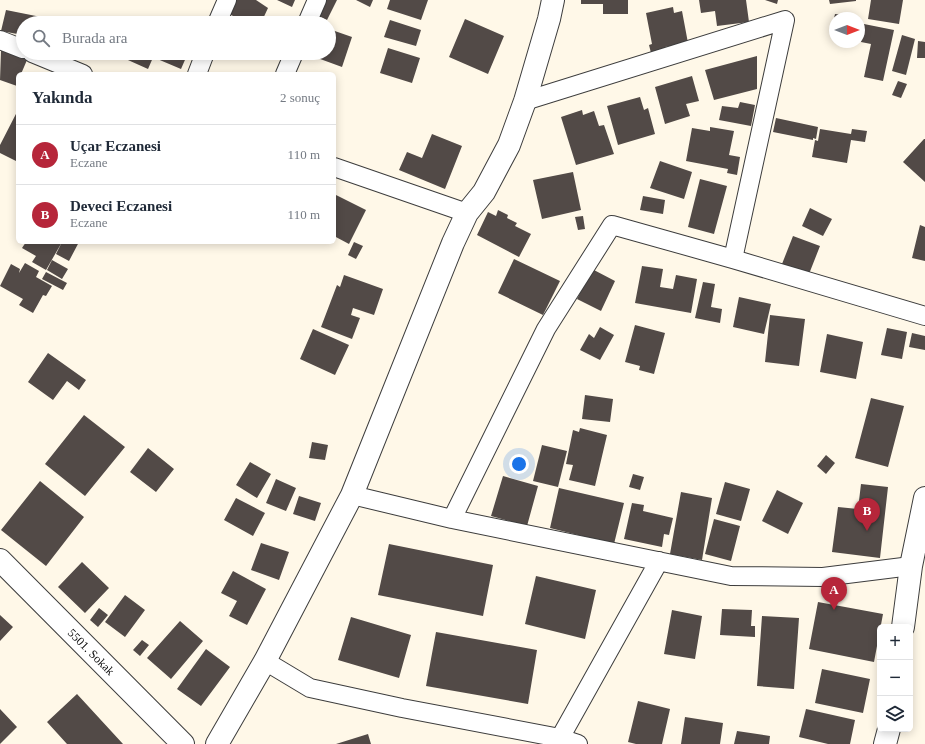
<!DOCTYPE html>
<html lang="tr">
<meta charset="utf-8">
<style>
body{margin:0;font-family:"Times New Roman",serif;background:#f6f6f7;color:#1f2937}
.controls{position:absolute;right:12px;bottom:12px;display:grid;overflow:hidden;border-radius:6px;box-shadow:0 2px 10px #0003}
.controls button{width:36px;height:36px;display:grid;place-items:center;padding:0;border:0;border-bottom:1px solid #e0e1e3;background:#fff;color:#1f2937;font:20px sans-serif}
.compass{position:absolute;left:829px;top:12px;width:36px;height:36px;border-radius:50%;background:#fff;box-shadow:0 2px 10px #0003;rotate:90deg}
.you{position:absolute;left:519px;top:464px;width:14px;height:14px;margin:-10px;border:3px solid #fff;border-radius:50%;background:#1a73e8;box-shadow:0 0 0 6px #1a73e833}
.badge{display:grid;place-items:center;width:26px;height:26px;border-radius:50%;background:#b6263a;color:#fff;font-size:13px;font-weight:700}
.pin{position:absolute;translate:-50% -33px;filter:drop-shadow(0 1px 2px #0008)}
.pin::after{content:'';position:absolute;top:21px;width:14px;height:12px;background:inherit;clip-path:polygon(0 0,100% 0,50% 100%)}
.list{margin:0;padding:0;list-style:none}
h2{display:flex;justify-content:space-between;align-items:center;height:52px;margin:0;padding:0 16px;font-size:17px}
h2 small{font-size:13px;font-weight:400;color:#747a83}
.list li{display:grid;grid-template-columns:26px 1fr auto;gap:12px;align-items:center;box-sizing:border-box;height:60px;padding:0 16px;border-top:1px solid #e0e1e3}
.list b{display:block;font-size:15px;white-space:nowrap}
.list p{margin:0;font-size:13px;white-space:nowrap;color:#747a83}
.list em{font-size:13px;font-style:normal;color:#747a83}
.icon{flex:none;width:22px;height:22px;fill:none;stroke:currentColor;stroke-width:2;stroke-linecap:round;stroke-linejoin:round}
.map{position:relative;flex:none;width:925px;height:744px;overflow:hidden}
.search{position:absolute;background:#fff;box-shadow:0 2px 10px #0003;left:16px;top:16px;width:320px;height:44px;display:flex;align-items:center;gap:10px;box-sizing:border-box;padding:0 14px;border-radius:22px;color:#747a83;font-size:15px}
.panel{position:absolute;background:#fff;box-shadow:0 2px 10px #0003;left:16px;top:72px;width:320px;height:172px;border-radius:6px}
.map>svg:first-child{display:block}
.building{fill:#524a47}
.lines{fill:none;stroke-linecap:round;stroke-linejoin:round}
.minor-casing{stroke:#3d3d3d;stroke-width:20}
.tertiary-casing{stroke:#3d3d3d;stroke-width:24}
.minor{stroke:#fff;stroke-width:18}
.tertiary{stroke:#fff;stroke-width:22}
.labels{text-anchor:middle;stroke-width:4;stroke-linejoin:round;paint-order:stroke}
.street-label{font-size:12px;fill:#0a0a0a;stroke:#fff}
</style>
<div class="map">
<svg width="925" height="744" viewBox="0 0 925 744">
<rect width="100%" height="100%" fill="#fff8e8"/>
<!-- building -->
<path class="building" d="M232 0H256L268 8 261 23H253L243 18 240 23H235L231 21 233 16 226 12Z
M277 0H295L292 7Z
M324 0H337L327 20 316 15Z
M356 0H373L370 7Z
M390 0H428L421 20 387 9Z
M581 0H628V14H603V4H581Z
M699 0H746L749 22 717 26 715 11 701 13Z
M765 0H778L777 4Z
M829 0H856V1L830 4Z
M871 0H903L899 24 868 19Z
M673 7 674 13 682 11 688 43 665 47 666 50 651 53 649 45 652 44 646 13Z
M6 10 61 21 60 23H23V35L1 31Z
M835 14 857 16V18H834Z
M87 17 102 23H85Z
M171 19 181 23H170Z
M465 19 504 36 488 74 449 57Z
M390 20 421 30 416 46 384 37Z
M834 23H835V38H833Z
M864 24 894 30 883 81 864 77 871 44 861 42Z
M329 29 352 37 342 67 312 56 313 53H329Z
M902 35 915 39 906 75 892 71Z
M918 41 925 42V58H917Z
M388 48 420 58 412 83 380 73Z
M1 50 27 60 21 74H18L17 86 0 80Z
M87 53H105L103 59Z
M120 53H155L148 69 119 56Z
M157 53H188L181 69 155 58Z
M757 56V89L714 100 705 70Z
M692 76 699 101 686 104 690 116 665 124 655 87Z
M898 81 907 84 901 98 892 95Z
M640 97 644 110 648 108 655 134 618 145 607 106Z
M740 102 755 105 751 126 719 120 722 106 738 108Z
M18 110V162L0 153V145Z
M582 110 583 115 594 111 599 126 604 125 614 154 576 165 561 117Z
M776 118 818 127 816 139 813 138V140L773 132Z
M710 127 734 131 729 155 740 157 737 175 727 173 728 169 686 161 692 128 710 131Z
M820 129 851 134 852 129 867 131 865 142 851 140 847 163 812 157 815 140 818 141Z
M432 134 462 146 445 189 399 170 407 152 422 158Z
M924 139H925V182L903 162Z
M660 161 692 172 684 199 650 188Z
M573 172 581 210 542 219 533 180Z
M700 179 727 186 714 234 688 227Z
M334 194 366 210 349 244 334 236Z
M643 196 665 200 663 214 640 210Z
M810 208 832 219 823 236 802 226Z
M498 210 508 215 507 218 517 223 515 226 531 234 519 257 477 235 488 212 496 216Z
M583 216 585 229 578 230 575 217Z
M920 225 925 227V261L912 258Z
M793 236 820 246 809 274 782 264Z
M26 242H62L46 270 32 262 36 256 22 248Z
M62 242H79L69 261 56 254Z
M354 242 363 246 356 259 348 255Z
M514 259 560 281 543 315 498 293Z
M52 260 68 269 62 279 47 270Z
M25 263 39 271 36 277 52 286 46 296 43 295 33 313 19 305 23 299 0 286 11 264 20 269 19 273Z
M642 266 663 269 660 287 673 289 676 275 697 279 691 313 635 303Z
M592 269 615 281 601 311 577 299Z
M46 272 67 283 63 290 42 279Z
M344 275 383 289 374 315 353 308 351 315 360 318 352 339 321 327 337 285 340 287Z
M703 282 715 284 711 307 722 309 720 323 695 318Z
M739 297 771 304 764 334 733 327Z
M770 315 805 319 799 366 765 362Z
M635 325 665 333 654 374 639 370 640 366 625 362Z
M600 327 614 335 600 360 580 350 589 334 594 338Z
M887 328 907 332 902 359 881 355Z
M313 329 349 345 335 375 300 359Z
M912 333 925 336V350L909 347Z
M827 334 863 342 856 379 820 372Z
M48 353 86 380 79 390 67 381 53 400 28 382Z
M585 395 613 399 610 422 582 419Z
M871 398 904 406 888 467 855 458Z
M84 415 125 447 85 496 45 464Z
M580 428 607 435 595 486 569 480 573 465 566 464 573 430 579 432Z
M312 442 328 445 325 460 309 458Z
M542 445 567 451 558 487 533 481Z
M148 448 174 469 156 492 130 472Z
M826 455 835 463 826 474 817 466Z
M250 462 271 474 257 498 236 485Z
M633 474 644 477 640 490 629 487Z
M503 476 538 486 527 526 491 516Z
M276 479 296 488 286 511 266 503Z
M40 481 84 517 46 566 1 530Z
M725 482 750 489 741 521 716 514Z
M861 484 888 487 880 558 832 552 838 507 858 509Z
M559 488 624 503 614 544 550 528Z
M777 490 803 503 788 534 762 521Z
M681 492 712 498 702 560 670 554Z
M299 496 321 503 315 521 293 514Z
M236 498 265 513 253 536 224 520Z
M632 503 644 505 643 511 673 518 669 535 664 534 662 547 624 539Z
M714 519 740 526 731 561 705 554Z
M261 543 289 552 279 580 251 570Z
M389 544 493 565 483 616 378 595Z
M82 562 109 588 85 613 58 587Z
M233 571 266 589 247 625 229 616 237 601 221 593Z
M536 576 596 590 585 639 525 624Z
M125 595 145 610 125 637 105 622Z
M818 602 883 614 874 662 809 649Z
M99 608 108 615 98 627 90 620Z
M722 609 752 610 751 626H755V637L720 635Z
M672 610 702 616 695 659 664 654Z
M0 615 13 627 0 641Z
M762 616 799 618 794 689 757 686Z
M351 617 411 635 399 678 338 660Z
M180 621 203 641 171 679 147 658Z
M436 632 537 650 528 704 426 686Z
M142 640 149 645 140 656 133 650Z
M206 649 230 667 201 706 177 689Z
M822 669 870 679 863 713 815 703Z
M77 694 123 744H67L47 722Z
M638 701 670 709 662 744H636L628 742Z
M0 709 17 727 0 744Z
M806 709 855 720 850 744H828L799 737Z
M685 717 723 723 720 744H681Z
M737 731 770 736 769 744H734Z
M368 734 371 744H336Z"/>
<g class="lines">
<!-- minor casing -->
<g class="minor-casing">
<path id="minor" d="M217 23 227 0
M307 23 317 0
M0 40 23 49
M32 53 83 74
M197 74 205 53
M285 74 294 53
M525 101 785 20 733 259
M334 167 467 213
M352 495 452 519 731 576 823 577 911 566
M452 519 546 329 612 225 733 259 925 316
M265 661 310 688 402 708 560 738 659 561
M557 744 560 738 578 744"/>
</g>
<!-- tertiary casing -->
<g class="tertiary-casing">
<path id="tertiary" d="M0 560 183 744
M903 627 911 566 925 498
M217 744 265 661 352 495 453 243 467 213 484 192 509 145 525 101 549 19 553 0
M885 744 889 729"/>
</g>
<!-- minor -->
<use href="#minor" class="minor"/>
<!-- tertiary -->
<use href="#tertiary" class="tertiary"/>
</g>
<g class="labels">
<!-- street labels -->
<g class="street-label">
<text transform="translate(91 652) rotate(45)" y="4">5501. Sokak</text>
</g>
</g>
</svg>
<div class="controls">
<button>+</button>
<button>−</button>
<button><svg class="icon" aria-label="layers" viewBox="0 0 24 24"><path d="M12 4l9 5-9 5-9-5zM3 14l9 5 9-5"/></svg></button>
</div>
<svg class="compass" viewBox="-18 -18 36 36"><path d="M0-13l5 13h-10z" fill="#e53935"/><path d="M0 13l5-13h-10z" fill="#747a83"/></svg>
<div class="you"></div>
<div class="pin badge" style="left:834px;top:610px">A</div>
<div class="pin badge" style="left:867px;top:531px">B</div>
<div class="search"><svg class="icon" aria-label="search" viewBox="0 0 24 24"><circle cx="10" cy="10" r="6"/><path d="M15 15l6 6"/></svg>Burada ara</div>
<section class="panel">
<h2>Yakında<small>2 sonuç</small></h2>
<ul class="list">
<li><span class="badge">A</span><div><b>Uçar Eczanesi</b><p>Eczane</p></div><em>110 m</em></li>
<li><span class="badge">B</span><div><b>Deveci Eczanesi</b><p>Eczane</p></div><em>110 m</em></li>
</ul>
</section>
</div>
